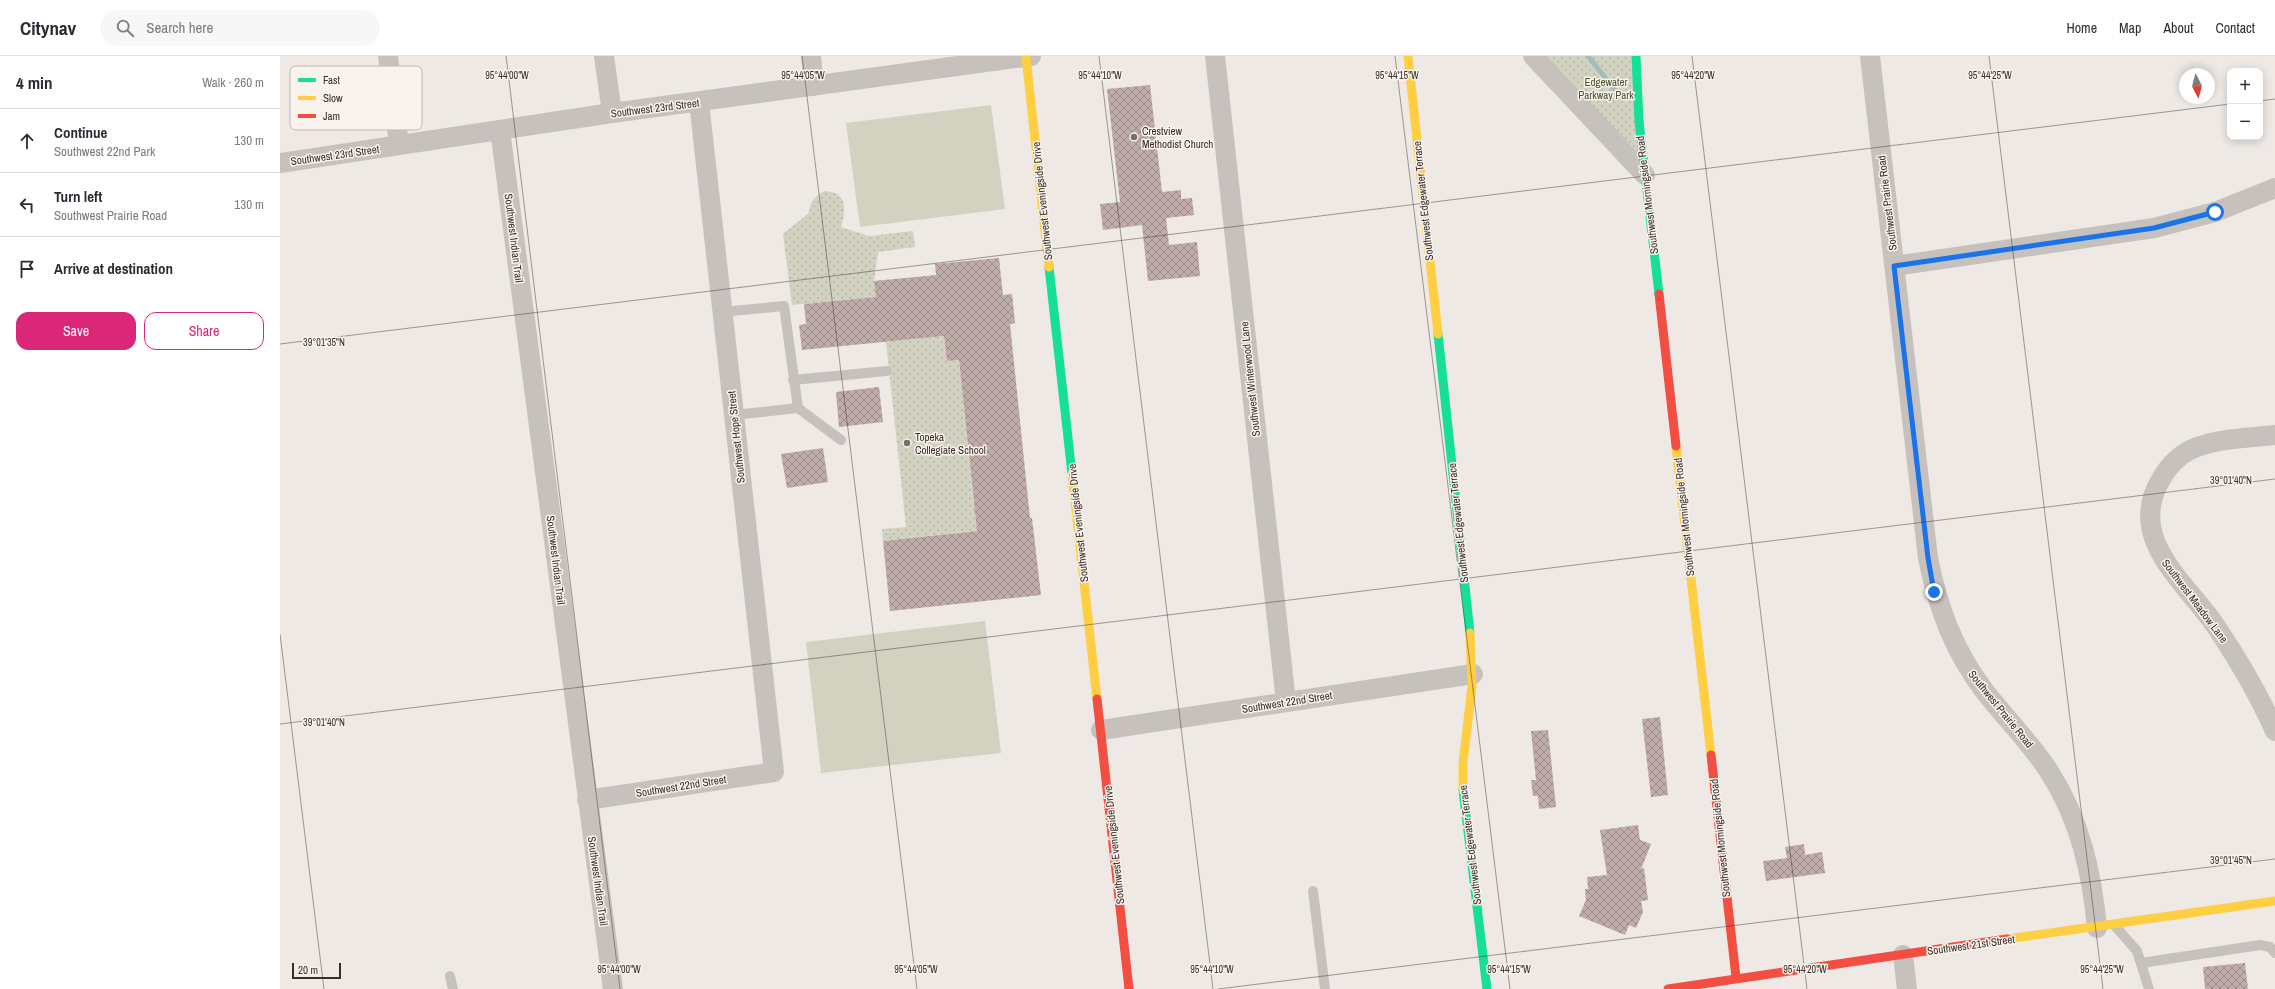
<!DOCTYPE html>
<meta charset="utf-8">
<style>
body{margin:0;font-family:"Archivo Narrow",sans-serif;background:#f7f7f7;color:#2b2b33}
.controls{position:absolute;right:12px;top:12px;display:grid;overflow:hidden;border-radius:8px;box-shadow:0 2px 10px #0003}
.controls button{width:36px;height:36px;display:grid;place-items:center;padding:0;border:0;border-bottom:1px solid #e1e1e2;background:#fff;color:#2b2b33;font:20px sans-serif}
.compass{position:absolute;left:1899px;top:12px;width:36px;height:36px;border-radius:50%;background:#fff;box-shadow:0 2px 10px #0003;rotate:173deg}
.scale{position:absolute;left:12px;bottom:10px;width:49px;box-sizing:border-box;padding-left:4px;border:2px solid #382e2b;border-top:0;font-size:11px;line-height:14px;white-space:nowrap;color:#382e2b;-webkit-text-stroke:3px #f9f2ed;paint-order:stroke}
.stop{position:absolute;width:12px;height:12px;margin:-9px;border:3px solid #1a73e8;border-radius:50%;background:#fff}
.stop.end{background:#1a73e8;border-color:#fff;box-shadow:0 1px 4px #0008}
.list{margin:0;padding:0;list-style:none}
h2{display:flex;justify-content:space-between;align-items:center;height:52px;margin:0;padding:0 16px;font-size:17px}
h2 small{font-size:13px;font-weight:400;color:#7c7c81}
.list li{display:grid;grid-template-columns:26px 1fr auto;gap:12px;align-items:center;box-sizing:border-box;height:64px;padding:0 16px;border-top:1px solid #e1e1e2}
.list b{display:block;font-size:15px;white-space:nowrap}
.list p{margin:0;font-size:13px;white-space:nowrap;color:#7c7c81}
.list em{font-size:13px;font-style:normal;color:#7c7c81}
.actions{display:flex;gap:8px;padding:12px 16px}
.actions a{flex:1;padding:9px 0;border:1px solid #db2777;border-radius:12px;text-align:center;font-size:14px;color:#db2777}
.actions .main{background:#db2777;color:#fff}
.icon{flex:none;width:22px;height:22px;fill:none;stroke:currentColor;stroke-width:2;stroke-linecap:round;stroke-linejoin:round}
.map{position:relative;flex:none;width:1995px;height:933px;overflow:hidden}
header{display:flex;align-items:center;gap:24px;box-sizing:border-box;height:56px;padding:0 20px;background:#fff;border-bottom:1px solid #e1e1e2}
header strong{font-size:19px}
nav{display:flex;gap:22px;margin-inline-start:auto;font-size:14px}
.search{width:280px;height:36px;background:#f7f7f7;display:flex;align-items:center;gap:10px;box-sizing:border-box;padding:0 14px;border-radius:22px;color:#7c7c81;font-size:15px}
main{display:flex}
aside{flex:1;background:#fff}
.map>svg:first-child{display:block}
.grass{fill:url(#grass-dots)}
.pitch{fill:#d1d2c0}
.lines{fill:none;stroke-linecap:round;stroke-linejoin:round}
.stream{stroke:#a2bebc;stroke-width:5}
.building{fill:url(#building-cross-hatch)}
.lane{stroke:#c7c1bd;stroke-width:10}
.street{stroke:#c7c1bd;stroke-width:20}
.fast{stroke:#16e098;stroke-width:9}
.slow{stroke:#ffcf43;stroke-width:9}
.jam{stroke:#f24e42;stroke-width:9}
.route{stroke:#1a73e8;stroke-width:5}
.ticks{fill:none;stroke:#382e2b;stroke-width:1;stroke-opacity:0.45}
.poi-dot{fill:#786f6c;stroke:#f9f2ed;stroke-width:1.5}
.labels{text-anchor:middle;stroke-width:3;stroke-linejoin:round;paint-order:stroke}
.park-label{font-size:11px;fill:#4b5431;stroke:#f9f2ed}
.street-label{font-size:11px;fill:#382e2b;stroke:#f9f2ed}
.poi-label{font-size:11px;fill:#382e2b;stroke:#f9f2ed;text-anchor:start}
.key{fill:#f9f2ed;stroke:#bfb7b3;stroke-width:1}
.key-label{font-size:11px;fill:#382e2b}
.ticks-label{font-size:10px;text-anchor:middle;fill:#382e2b;stroke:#f9f2ed;stroke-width:3;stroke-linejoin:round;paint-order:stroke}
</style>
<header>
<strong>Citynav</strong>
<div class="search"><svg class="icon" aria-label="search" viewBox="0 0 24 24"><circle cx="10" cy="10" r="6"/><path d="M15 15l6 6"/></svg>Search here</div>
<nav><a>Home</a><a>Map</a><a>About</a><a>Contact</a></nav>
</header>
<main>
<aside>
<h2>4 min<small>Walk · 260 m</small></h2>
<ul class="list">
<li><svg class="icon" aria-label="ahead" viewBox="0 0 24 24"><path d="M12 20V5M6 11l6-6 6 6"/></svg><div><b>Continue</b><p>Southwest 22nd Park</p></div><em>130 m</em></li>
<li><svg class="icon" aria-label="left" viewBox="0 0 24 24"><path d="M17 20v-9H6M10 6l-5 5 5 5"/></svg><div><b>Turn left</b><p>Southwest Prairie Road</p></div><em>130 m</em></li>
<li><svg class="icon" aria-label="arrive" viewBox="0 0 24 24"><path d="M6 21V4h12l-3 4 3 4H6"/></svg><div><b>Arrive at destination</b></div></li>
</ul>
<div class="actions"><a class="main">Save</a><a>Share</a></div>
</aside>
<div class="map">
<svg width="1995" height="933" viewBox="0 0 1995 933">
<defs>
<pattern id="grass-dots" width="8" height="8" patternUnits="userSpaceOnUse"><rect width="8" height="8" fill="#d1d2c0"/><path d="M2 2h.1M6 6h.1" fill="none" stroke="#b4b5a5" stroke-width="1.8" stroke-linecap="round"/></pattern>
<pattern id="building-cross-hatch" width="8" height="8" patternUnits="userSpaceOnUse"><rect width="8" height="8" fill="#c0aca8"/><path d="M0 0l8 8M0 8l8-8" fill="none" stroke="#9d8c89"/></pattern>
</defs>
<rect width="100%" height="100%" fill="#eee9e5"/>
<!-- grass -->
<path class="grass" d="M1253 0H1356L1365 119Z
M544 135C568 136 566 153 561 171L589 180 633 175 635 191 598 196 594 225 596 241 512 249 503 178 529 157C530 145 535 141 544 135Z
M664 280 667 305 679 304 694 451 708 449 711 473 603 485 602 473 626 471 606 286Z"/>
<!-- pitch -->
<path class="pitch" d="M711 49 725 153 580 171 566 67Z
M705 565 721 697 541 717 526 586Z"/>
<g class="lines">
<!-- stream -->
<path class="stream" d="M1308 0 1335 34"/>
</g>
<!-- building -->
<path class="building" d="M870 29 882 136 901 134V143L912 142 914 159 886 162 889 189 917 186 920 220 868 225 862 169 823 174 820 148 840 146 827 33Z
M719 202 723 239 732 238 735 267 730 268 750 462H752L761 539 610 555 603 485 697 475 679 304 667 305 664 280 522 294 519 269 526 268 524 248 596 241 594 225 656 219 655 208Z
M599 331 603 366 559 371 556 336Z
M543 392 548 426 507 432 501 398Z
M1380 661 1388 739 1371 741 1362 663Z
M1268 674 1276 751 1259 753 1258 740H1253L1251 724H1256L1251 675Z
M1358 769 1360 784 1371 788 1361 813 1364 812 1368 844 1361 845 1363 856 1356 872 1349 869 1345 879 1299 860 1306 844 1305 833H1308L1307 821 1327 819 1320 774Z
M1524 788 1525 799 1542 796 1545 817 1486 825 1483 805 1507 802 1505 791Z
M1965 907 1968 933H1925L1923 911Z"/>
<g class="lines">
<!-- lane -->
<path class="lane" d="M442 256 504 250 518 352
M513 324 607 315
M454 359 518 352 561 384
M1033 835 1045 933
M1835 870 1857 895 1869 933
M1861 907 1980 889 1990 891 1995 897
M170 920 173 933"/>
<!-- street -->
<path class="street" d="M108 0 119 89
M324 0 332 57
M531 0 534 30
M935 0 1006 646
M1253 0 1365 119
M1590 0 1648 502C1658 552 1674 596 1706 637 1727 664 1752 688 1770 717 1800 764 1812 817 1817 872
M220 74 333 933
M0 107 332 57 751 0
M1614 210 1874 172 1935 156 1995 132
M1995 379C1970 382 1941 382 1917 391 1901 397 1888 410 1880 425 1846 484 1908 528 1937 572 1959 605 1979 639 1995 675
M821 674 1193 618
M307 744 494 716 419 46
M1623 899 1627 933"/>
<!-- fast -->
<path class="fast" d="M1356 0 1359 65 1379 238
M769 211 792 418
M1158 278 1190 577
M1183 734 1207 933"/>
<!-- slow -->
<path class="slow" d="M1128 0 1158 278
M746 1 769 211
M1396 390 1431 699
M792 418 817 643
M1183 734V707L1192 630 1190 577
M1727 883 1995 845"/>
<!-- jam -->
<path class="jam" d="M1379 238 1396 390
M817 643 849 933
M1431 699 1456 921
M1388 933 1727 883"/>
</g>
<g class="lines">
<!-- route -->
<path class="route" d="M1654 536 1648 502 1614 210 1874 172 1935 156"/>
</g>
<!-- ticks -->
<path class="ticks" d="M226 0 340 933M522 0 637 933M819 0 933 933M1115 0 1230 933M1412 0 1527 933M1709 0 1823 933M1980 45 1995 43M0 288 1950 48M0 578 44 933M0 668 1995 423M938 933 1995 803"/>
<!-- markers -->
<g class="poi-dot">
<circle cx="854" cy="81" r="4"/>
<circle cx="627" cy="387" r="4"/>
</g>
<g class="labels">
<!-- park labels -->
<g class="park-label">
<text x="1326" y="30">Edgewater<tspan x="1326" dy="13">Parkway Park</tspan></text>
</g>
<!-- street labels -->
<g class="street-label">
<text transform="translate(375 52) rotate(-7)" y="4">Southwest 23rd Street</text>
<text transform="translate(55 99) rotate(-8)" y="4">Southwest 23rd Street</text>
<text transform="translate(1367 139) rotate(-97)" y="4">Southwest Morningside Road</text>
<text transform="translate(762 145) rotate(-96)" y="4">Southwest Eveningside Drive</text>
<text transform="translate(1143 145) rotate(-96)" y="4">Southwest Edgewater Terrace</text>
<text transform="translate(1607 147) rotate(-97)" y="4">Southwest Prairie Road</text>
<text transform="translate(234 182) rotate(83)" y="4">Southwest Indian Trail</text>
<text transform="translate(970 323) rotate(-96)" y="4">Southwest Winterwood Lane</text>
<text transform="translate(456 381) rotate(-96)" y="4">Southwest Hope Street</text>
<text transform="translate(1404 461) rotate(-96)" y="4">Southwest Morningside Road</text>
<text transform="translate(798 467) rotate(-96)" y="4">Southwest Eveningside Drive</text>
<text transform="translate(1178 467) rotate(-96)" y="4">Southwest Edgewater Terrace</text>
<text transform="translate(276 504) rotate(83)" y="4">Southwest Indian Trail</text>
<text transform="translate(1915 545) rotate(53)" y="4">Southwest Meadow Lane</text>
<text transform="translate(1007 646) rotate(-9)" y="4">Southwest 22nd Street</text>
<text transform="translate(1721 653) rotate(51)" y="4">Southwest Prairie Road</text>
<text transform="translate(401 730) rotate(-9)" y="4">Southwest 22nd Street</text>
<text transform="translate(1440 782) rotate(-96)" y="4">Southwest Morningside Road</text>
<text transform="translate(834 789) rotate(-96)" y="4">Southwest Eveningside Drive</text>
<text transform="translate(1190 789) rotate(-97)" y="4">Southwest Edgewater Terrace</text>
<text transform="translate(318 825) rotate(82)" y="4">Southwest Indian Trail</text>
<text transform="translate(1691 889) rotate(-8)" y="4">Southwest 21st Street</text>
</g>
<!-- poi labels -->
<g class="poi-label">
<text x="862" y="79">Crestview<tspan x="862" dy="13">Methodist Church</tspan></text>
<text x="635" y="385">Topeka<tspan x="635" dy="13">Collegiate School</tspan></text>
</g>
</g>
<!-- legend -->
<rect x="10" y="10" width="132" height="64" rx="6" class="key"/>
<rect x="18" y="22" width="18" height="4" fill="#16e098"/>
<rect x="18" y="40" width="18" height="4" fill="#ffcf43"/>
<rect x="18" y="58" width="18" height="4" fill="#f24e42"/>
<g class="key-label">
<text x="43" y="28">Fast</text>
<text x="43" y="46">Slow</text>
<text x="43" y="64">Jam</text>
</g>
<g class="ticks-label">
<text x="227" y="23">95°44'00"W</text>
<text x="523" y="23">95°44'05"W</text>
<text x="820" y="23">95°44'10"W</text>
<text x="1117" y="23">95°44'15"W</text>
<text x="1413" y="23">95°44'20"W</text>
<text x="1710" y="23">95°44'25"W</text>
<text x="44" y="290">39°01'35"N</text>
<text x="1951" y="428">39°01'40"N</text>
<text x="44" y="670">39°01'40"N</text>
<text x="1951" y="808">39°01'45"N</text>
<text x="339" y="917">95°44'00"W</text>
<text x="636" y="917">95°44'05"W</text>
<text x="932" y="917">95°44'10"W</text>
<text x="1229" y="917">95°44'15"W</text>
<text x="1525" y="917">95°44'20"W</text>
<text x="1822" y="917">95°44'25"W</text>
</g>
</svg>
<div class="controls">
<button>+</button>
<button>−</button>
</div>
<svg class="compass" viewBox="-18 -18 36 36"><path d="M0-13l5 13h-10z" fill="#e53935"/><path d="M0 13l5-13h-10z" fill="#7c7c81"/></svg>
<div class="scale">20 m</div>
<div class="stop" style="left:1935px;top:156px"></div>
<div class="stop end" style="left:1654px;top:536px"></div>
</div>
</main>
